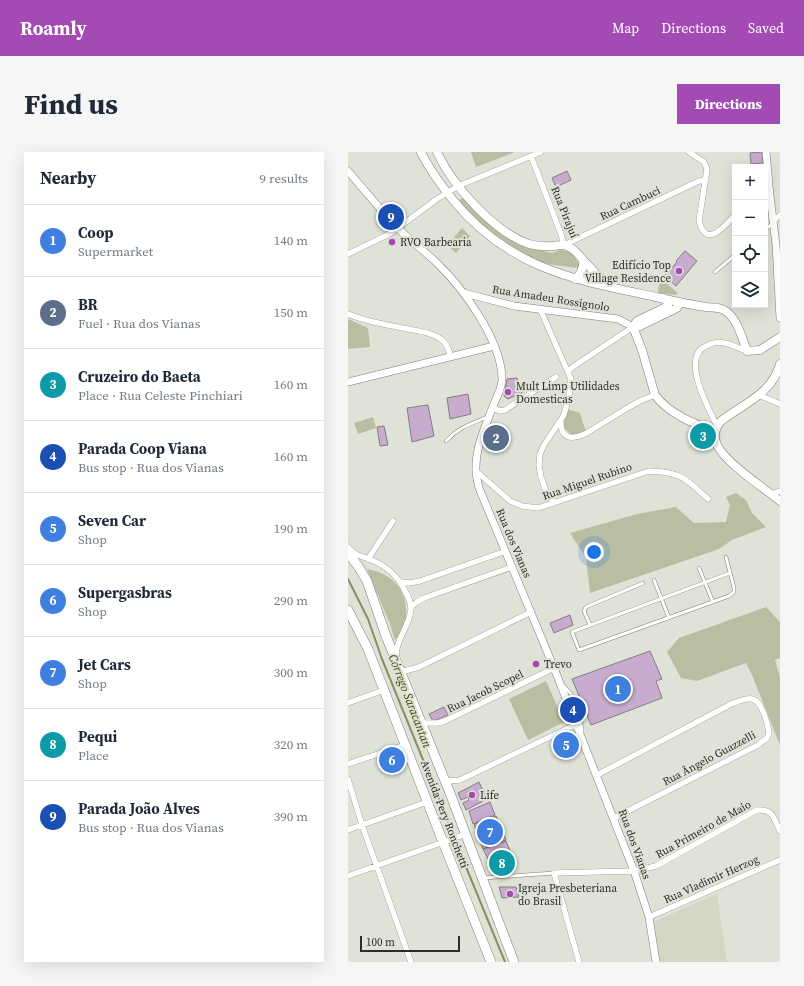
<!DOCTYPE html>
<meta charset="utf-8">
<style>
body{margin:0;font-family:"Source Serif 4",serif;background:#f6f6f7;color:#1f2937}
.controls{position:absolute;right:12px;top:12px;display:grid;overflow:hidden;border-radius:0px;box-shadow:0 4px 16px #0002}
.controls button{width:36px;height:36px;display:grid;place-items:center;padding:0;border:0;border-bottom:1px solid #e0e1e3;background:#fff;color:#1f2937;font:20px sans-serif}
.scale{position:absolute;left:12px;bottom:10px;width:100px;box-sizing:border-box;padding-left:4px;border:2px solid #2c2d28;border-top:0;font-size:11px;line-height:14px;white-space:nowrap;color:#2c2d28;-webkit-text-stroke:3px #dfe2d6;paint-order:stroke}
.you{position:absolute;left:246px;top:400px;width:14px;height:14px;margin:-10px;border:3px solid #fff;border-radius:50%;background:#1a73e8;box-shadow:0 0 0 6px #1a73e833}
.badge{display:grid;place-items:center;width:26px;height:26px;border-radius:50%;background:#a34ab5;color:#fff;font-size:13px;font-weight:700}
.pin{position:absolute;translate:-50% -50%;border:2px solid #fff;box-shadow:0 1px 4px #0006}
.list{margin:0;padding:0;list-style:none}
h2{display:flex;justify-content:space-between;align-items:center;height:52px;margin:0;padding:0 16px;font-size:17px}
h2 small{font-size:13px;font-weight:400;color:#747a83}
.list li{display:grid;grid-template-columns:26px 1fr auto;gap:12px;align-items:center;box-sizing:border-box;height:72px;padding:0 16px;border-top:1px solid #e0e1e3}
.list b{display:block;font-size:15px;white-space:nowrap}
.list p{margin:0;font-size:13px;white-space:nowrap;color:#747a83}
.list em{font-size:13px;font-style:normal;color:#747a83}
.icon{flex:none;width:22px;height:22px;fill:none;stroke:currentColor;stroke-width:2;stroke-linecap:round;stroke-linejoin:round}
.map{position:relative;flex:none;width:432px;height:810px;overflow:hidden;border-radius:0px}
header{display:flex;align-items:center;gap:24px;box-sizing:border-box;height:56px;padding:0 20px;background:#a34ab5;color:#fff}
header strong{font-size:19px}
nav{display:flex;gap:22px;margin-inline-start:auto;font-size:14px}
.intro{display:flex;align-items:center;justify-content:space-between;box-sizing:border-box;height:96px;padding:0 24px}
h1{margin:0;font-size:28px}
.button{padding:10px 18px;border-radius:0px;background:#a34ab5;color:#fff;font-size:14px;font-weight:700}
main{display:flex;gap:24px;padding:0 24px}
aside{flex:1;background:#fff;border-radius:0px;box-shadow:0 4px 16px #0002}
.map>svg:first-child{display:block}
.built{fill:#d3d7c4}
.green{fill:#b9bea2}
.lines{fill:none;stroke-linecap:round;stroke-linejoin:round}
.stream{stroke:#888f67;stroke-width:2}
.building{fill:#c8acce;stroke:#857d86}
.service-casing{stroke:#7d7f75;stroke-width:4}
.minor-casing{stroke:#7d7f75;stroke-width:6}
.tertiary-casing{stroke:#7d7f75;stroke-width:8}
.secondary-casing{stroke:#7d7f75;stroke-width:9}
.primary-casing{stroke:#7d7f75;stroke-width:10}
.service{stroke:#fff;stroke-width:3}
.minor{stroke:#fff;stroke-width:5.5}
.tertiary{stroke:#fff;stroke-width:7}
.secondary{stroke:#fff;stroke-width:8}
.primary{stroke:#fff;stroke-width:9}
.poi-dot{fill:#a34ab5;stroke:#dfe2d6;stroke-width:1.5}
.labels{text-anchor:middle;stroke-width:4;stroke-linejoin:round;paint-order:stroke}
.street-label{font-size:11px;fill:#2c2d28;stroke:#dfe2d6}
.poi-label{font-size:11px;fill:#2c2d28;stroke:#dfe2d6;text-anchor:start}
.water-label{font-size:12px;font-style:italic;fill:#404700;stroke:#dfe2d6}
</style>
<header>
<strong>Roamly</strong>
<nav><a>Map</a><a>Directions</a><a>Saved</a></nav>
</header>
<div class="intro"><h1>Find us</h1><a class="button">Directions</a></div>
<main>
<aside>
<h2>Nearby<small>9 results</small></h2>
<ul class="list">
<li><span class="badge" style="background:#3f7fe0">1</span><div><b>Coop</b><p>Supermarket</p></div><em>140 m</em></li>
<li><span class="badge" style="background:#5c6f8a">2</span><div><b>BR</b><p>Fuel · Rua dos Vianas</p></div><em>150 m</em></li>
<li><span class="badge" style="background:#0f9aa8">3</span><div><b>Cruzeiro do Baeta</b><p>Place · Rua Celeste Pinchiari</p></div><em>160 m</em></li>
<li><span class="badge" style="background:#1a4fb4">4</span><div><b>Parada Coop Viana</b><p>Bus stop · Rua dos Vianas</p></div><em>160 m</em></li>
<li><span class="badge" style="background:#3f7fe0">5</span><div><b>Seven Car</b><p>Shop</p></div><em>190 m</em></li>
<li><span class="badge" style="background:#3f7fe0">6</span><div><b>Supergasbras</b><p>Shop</p></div><em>290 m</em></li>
<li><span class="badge" style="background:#3f7fe0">7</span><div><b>Jet Cars</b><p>Shop</p></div><em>300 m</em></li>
<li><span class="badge" style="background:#0f9aa8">8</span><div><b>Pequi</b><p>Place</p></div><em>320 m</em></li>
<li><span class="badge" style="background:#1a4fb4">9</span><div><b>Parada João Alves</b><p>Bus stop · Rua dos Vianas</p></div><em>390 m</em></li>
</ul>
</aside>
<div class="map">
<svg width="432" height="810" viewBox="0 0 432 810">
<rect width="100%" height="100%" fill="#dfe2d6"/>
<!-- built -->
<path class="built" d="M369 742 379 810H312L305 770Z"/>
<!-- green -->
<path class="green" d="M123 0H167L128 15Z
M115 45 179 95 204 101 212 98 219 99 225 103 232 113 230 116 192 111 150 88 109 50Z
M114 76 122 84 108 101 99 93Z
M312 126 330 141 327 143 310 141Z
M0 167 20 176 22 195 0 197Z
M219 257 232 261 238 280 225 284 216 276V264Z
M25 265 28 276 10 282 6 271Z
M388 341 398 348 404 361 418 375 384 388 371 397 242 441 238 406 222 381 289 362 328 355 346 371 378 370 382 353 378 345Z
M19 417C43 421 60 437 58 463 58 466 58 470 57 473 56 478 50 484 47 488L42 472Z
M418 455 432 470V506L427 508 432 525V593L404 523 398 511 349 529 333 526 319 500 331 486Z
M198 529 216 570 180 588 161 547Z"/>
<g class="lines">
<!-- stream -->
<path class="stream" d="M0 427 20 467 34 507 104 679
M109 693 157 810"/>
</g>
<!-- building -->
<path class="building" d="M414 0 415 11 403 12 402 1Z
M219 19 223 28 208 35 204 26Z
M337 99 349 109 328 134 316 124 329 110 328 109Z
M169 226 174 241 160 247 156 244 159 227Z
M120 242 123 262 102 267 99 246Z
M80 253 86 284 64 290 59 256Z
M146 273 154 275 156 280 150 295 140 292Z
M36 274 40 293 32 294 29 275Z
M222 463 225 473 206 481 202 471Z
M302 499 314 527 308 529 314 546 243 573 224 527Z
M96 555 100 563 85 569 81 562Z
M218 581 223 584 227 591V595L226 599 215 605 205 587Z
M131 630 139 647 118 658 115 651 121 648 120 645 113 648 110 641Z
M142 650 147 663 125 672 121 659Z
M148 664 158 688 135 697 126 672Z
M158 689 163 701 141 709 135 697Z
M163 702 167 712 145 721 141 710Z
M151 735H168L171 745 154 746Z"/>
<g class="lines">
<!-- service casing -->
<g class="service-casing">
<path id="service" d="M417 78 425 71
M367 120 387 103
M98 289C111 275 123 272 139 265
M378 405 386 436V440L381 444 231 498 224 480 382 421
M351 416 365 450
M306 428 321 466
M242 473 236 459 238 455 295 431
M216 534 223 542 234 576V580
M135 726 206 721"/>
</g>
<!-- minor casing -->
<g class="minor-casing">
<path id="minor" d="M341 0 356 10 359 17 351 69C358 97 376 75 387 63
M183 4 213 82 216 93 351 29 358 28
M425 69 432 63
M0 102 43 81 89 47 110 34 193 0
M192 157 223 227 221 244 216 263 196 293 192 302 191 313 193 325 198 339 206 351
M0 162C19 170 40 173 60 177 71 179 87 181 95 189 100 193 101 200 103 205
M220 219 226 214 285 175
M411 243 432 252
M145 256 152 259 157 258 208 225
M213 268C212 287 223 288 237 282L281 255 294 248 307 243
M369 274C361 258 332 205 358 194 364 191 370 189 376 191 384 192 392 197 399 199
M128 319 162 349 174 354 190 356 301 319C333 320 337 326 360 347
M423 342 432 339
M0 395C6 403 12 404 21 407 37 413 50 424 57 439 60 444 63 451 63 457 62 474 48 486 48 504
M20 407 45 369
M53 430 61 431 72 429 158 399
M63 455 69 450 76 446 164 415
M53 520 71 515 183 460
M0 551 36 538
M74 571H90L97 569 206 516
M0 612 57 593
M249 623 385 551C391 549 398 546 404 547 414 549 420 572 421 581L419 586 410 593 266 666
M0 627 14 673 63 810
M97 628 102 629 112 628 229 572
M0 678 79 650
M0 724 118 682
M301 765 432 708
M231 810 206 721 286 719 308 714 409 658C425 657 426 666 432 679"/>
</g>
<!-- tertiary casing -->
<g class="tertiary-casing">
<path id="tertiary" d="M418 0 422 44 428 93 432 166
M0 19C16 38 32 57 50 76 61 88 75 98 88 110 115 136 155 190 154 229 153 236 150 243 147 249 139 271 127 294 128 319 128 324 130 331 131 336L206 516 286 719 301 765 308 810
M116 141 166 154 270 167 285 175
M0 230 146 194"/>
</g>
<!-- secondary casing -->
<g class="secondary-casing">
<path id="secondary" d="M73 0C81 17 93 33 105 48 164 120 231 128 317 147 330 150 344 153 358 155 364 156 371 155 376 158 389 165 394 186 399 199L412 198 432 185
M89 0C104 33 146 80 181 92 189 94 197 95 206 94 208 94 212 93 215 93 219 93 222 96 226 98L251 125 265 135
M227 127C233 122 236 116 235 108
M285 175 294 198 307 243C321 262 346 272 367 279
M285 175H290L327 157 329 156 332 150
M285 175 289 169 320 154 319 149 315 146
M432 212C424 242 395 252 373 269 368 275 365 282 368 290 373 308 416 336 432 349"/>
</g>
<!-- primary casing -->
<g class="primary-casing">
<path id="primary" d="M0 401 10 414 19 429 38 484 102 641 166 810
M0 458 20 497 93 685 143 810"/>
</g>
<!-- service -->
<use href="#service" class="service"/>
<!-- minor -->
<use href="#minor" class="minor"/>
<!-- tertiary -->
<use href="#tertiary" class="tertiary"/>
<!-- secondary -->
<use href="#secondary" class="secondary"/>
<!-- primary -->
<use href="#primary" class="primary"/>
</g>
<!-- markers -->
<g class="poi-dot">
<circle cx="44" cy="90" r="4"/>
<circle cx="331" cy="119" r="4"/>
<circle cx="160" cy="240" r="4"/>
<circle cx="188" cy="512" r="4"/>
<circle cx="124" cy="643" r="4"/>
<circle cx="162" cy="742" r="4"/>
</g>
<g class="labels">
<!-- street labels -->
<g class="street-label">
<text transform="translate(282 51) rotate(-25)" y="4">Rua Cambuci</text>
<text transform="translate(217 60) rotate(68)" y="4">Rua Pirajuí</text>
<text transform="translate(203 146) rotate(9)" y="4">Rua Amadeu Rossignolo</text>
<text transform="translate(239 329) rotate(-19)" y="4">Rua Miguel Rubino</text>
<text transform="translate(166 391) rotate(67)" y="4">Rua dos Vianas</text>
<text transform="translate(137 539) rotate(-26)" y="4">Rua Jacob Scopel</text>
<text transform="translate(361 606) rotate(-28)" y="4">Rua Ângelo Guazzelli</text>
<text transform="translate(97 662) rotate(69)" y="4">Avenida Pery Ronchetti</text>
<text transform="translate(355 677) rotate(-29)" y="4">Rua Primeiro de Maio</text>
<text transform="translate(287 692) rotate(70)" y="4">Rua dos Vianas</text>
<text transform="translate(363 727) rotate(-24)" y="4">Rua Vladimir Herzog</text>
</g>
<!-- poi labels -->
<g class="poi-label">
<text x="52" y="94">RVO Barbearia</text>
<text x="323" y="117" text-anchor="end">Edifício Top<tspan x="323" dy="13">Village Residence</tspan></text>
<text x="168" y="238">Mult Limp Utilidades<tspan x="168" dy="13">Domesticas</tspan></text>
<text x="196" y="516">Trevo</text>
<text x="132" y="647">Life</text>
<text x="170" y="740">Igreja Presbeteriana<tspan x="170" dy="13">do Brasil</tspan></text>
</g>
<!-- water labels -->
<g class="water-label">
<text transform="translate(62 549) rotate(69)" y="4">Córrego Saracantan</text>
</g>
</g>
</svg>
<div class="controls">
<button>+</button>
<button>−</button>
<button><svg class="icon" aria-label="locate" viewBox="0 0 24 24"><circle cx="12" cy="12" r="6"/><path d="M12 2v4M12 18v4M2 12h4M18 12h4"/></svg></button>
<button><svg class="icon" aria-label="layers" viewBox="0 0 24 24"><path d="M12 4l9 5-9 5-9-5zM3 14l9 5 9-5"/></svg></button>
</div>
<div class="scale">100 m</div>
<div class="you"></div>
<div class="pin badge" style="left:270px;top:537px;background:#3f7fe0">1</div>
<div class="pin badge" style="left:148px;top:286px;background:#5c6f8a">2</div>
<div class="pin badge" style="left:355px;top:284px;background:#0f9aa8">3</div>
<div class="pin badge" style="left:225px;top:558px;background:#1a4fb4">4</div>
<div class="pin badge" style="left:218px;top:593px;background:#3f7fe0">5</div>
<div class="pin badge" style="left:44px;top:608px;background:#3f7fe0">6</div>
<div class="pin badge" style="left:142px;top:680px;background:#3f7fe0">7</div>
<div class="pin badge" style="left:154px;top:711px;background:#0f9aa8">8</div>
<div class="pin badge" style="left:43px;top:65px;background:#1a4fb4">9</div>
</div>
</main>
